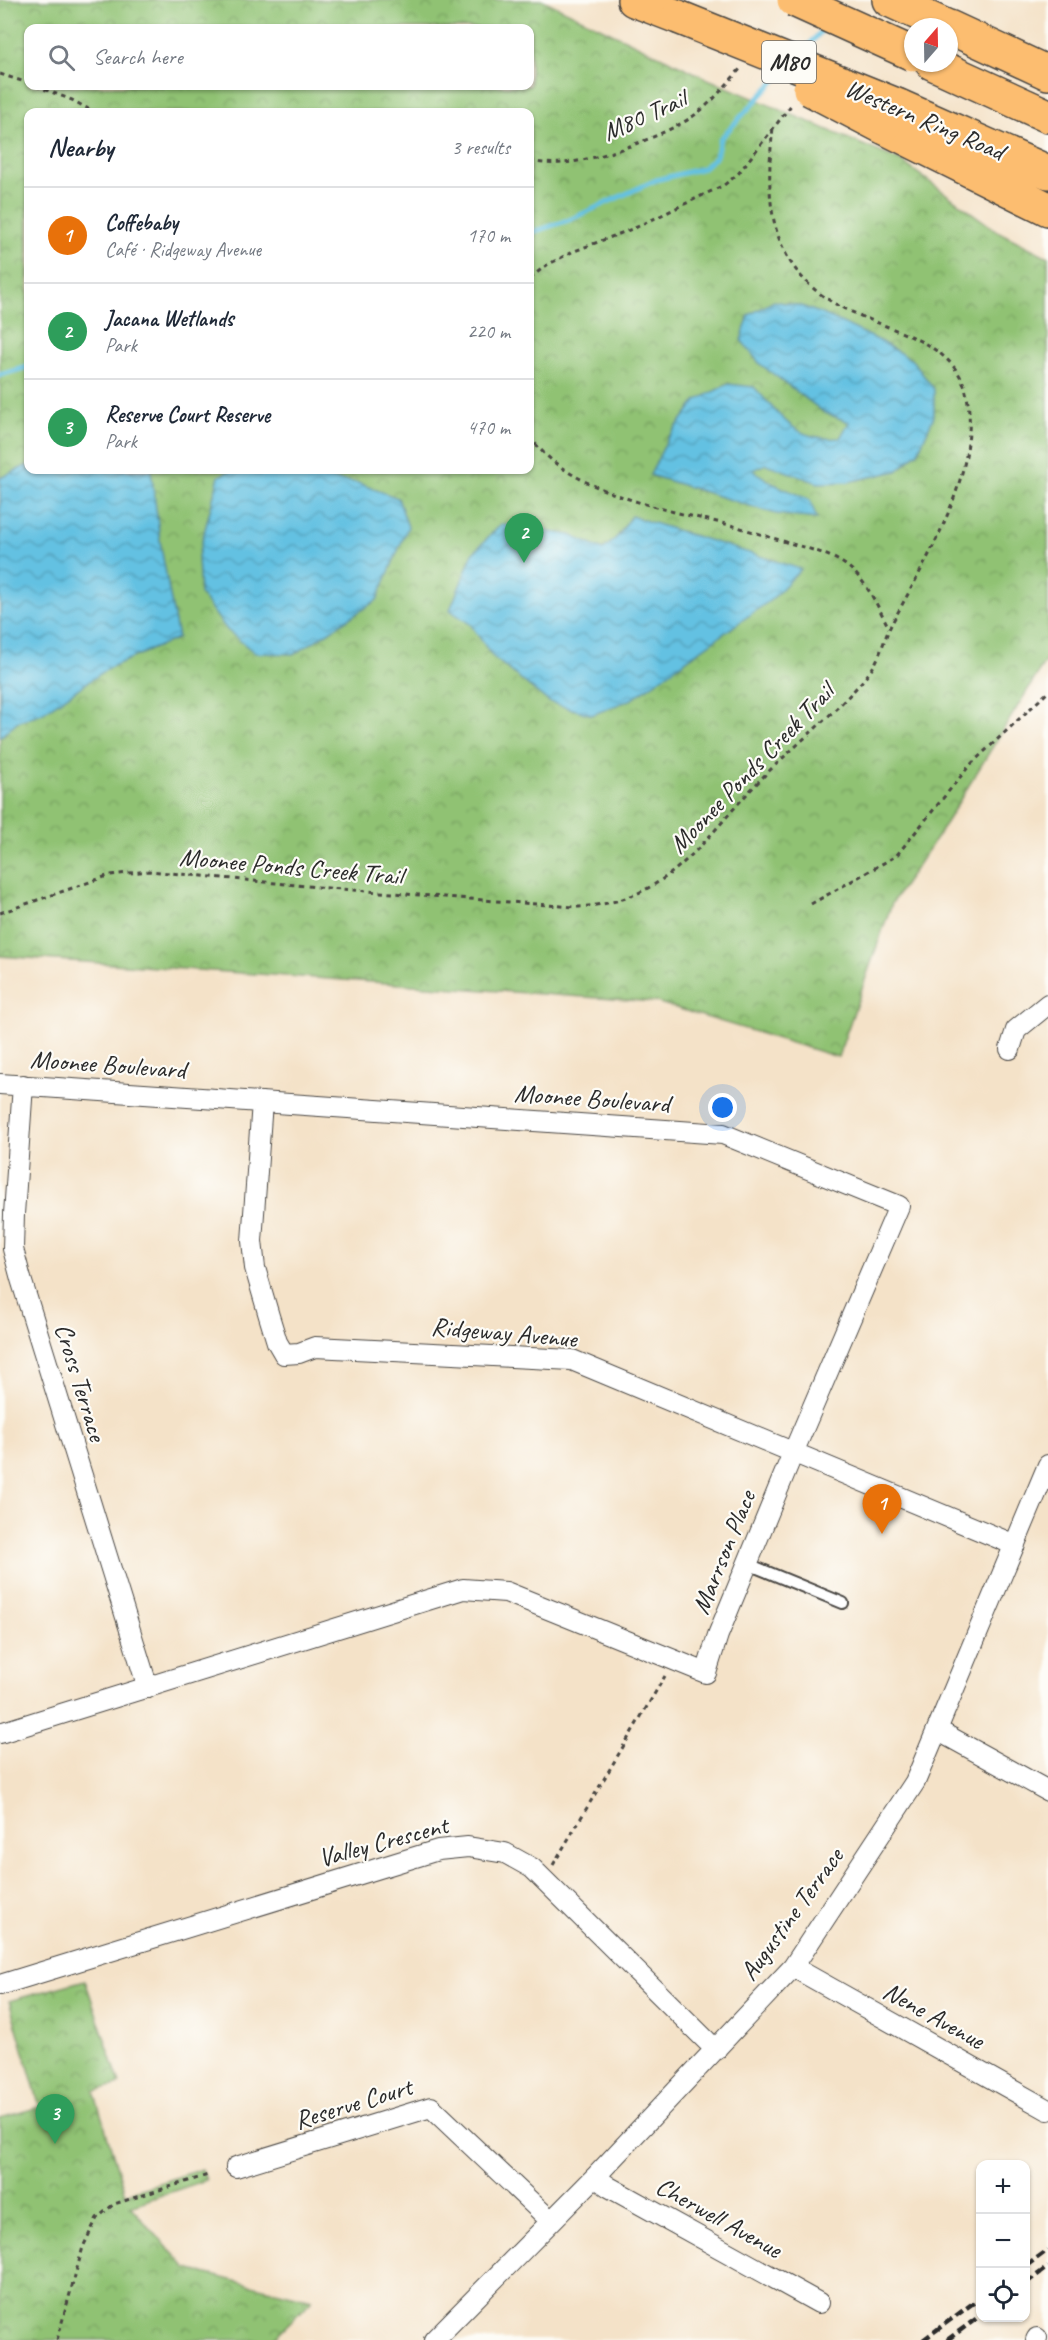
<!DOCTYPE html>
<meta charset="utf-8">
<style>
body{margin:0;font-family:Caveat,sans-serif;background:#f6f6f7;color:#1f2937}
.controls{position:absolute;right:18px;bottom:18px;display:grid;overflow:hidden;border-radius:12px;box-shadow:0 2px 4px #0004}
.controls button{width:54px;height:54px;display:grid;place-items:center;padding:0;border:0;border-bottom:2px solid #e0e1e3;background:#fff;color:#1f2937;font:30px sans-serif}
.compass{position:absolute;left:904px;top:18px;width:54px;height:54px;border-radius:50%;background:#fff;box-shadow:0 2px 4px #0004;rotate:20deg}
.you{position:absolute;left:723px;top:1108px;width:21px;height:21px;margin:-15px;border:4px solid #fff;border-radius:50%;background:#1a73e8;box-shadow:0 0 0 9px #1a73e833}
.badge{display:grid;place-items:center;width:39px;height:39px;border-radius:50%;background:#1f6fb2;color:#fff;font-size:20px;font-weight:700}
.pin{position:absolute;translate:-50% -50px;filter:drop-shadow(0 2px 3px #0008)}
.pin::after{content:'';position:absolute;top:32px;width:21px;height:18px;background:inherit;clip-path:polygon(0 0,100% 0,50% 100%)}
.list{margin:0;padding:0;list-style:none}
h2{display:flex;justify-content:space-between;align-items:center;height:78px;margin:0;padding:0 24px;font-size:26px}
h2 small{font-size:20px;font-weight:400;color:#747a83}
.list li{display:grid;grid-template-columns:39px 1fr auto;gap:18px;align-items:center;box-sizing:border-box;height:96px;padding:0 24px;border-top:2px solid #e0e1e3}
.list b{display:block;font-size:22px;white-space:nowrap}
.list p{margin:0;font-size:20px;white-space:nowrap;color:#747a83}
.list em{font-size:20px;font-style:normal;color:#747a83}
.icon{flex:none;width:33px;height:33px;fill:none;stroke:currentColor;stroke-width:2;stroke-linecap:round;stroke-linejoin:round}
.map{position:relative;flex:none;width:1048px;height:2340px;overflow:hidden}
.search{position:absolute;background:#fff;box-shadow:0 2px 4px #0004;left:24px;top:24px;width:510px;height:66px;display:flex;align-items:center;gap:15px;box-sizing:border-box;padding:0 21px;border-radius:12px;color:#747a83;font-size:22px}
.panel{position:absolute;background:#fff;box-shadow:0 2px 4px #0004;left:24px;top:108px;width:510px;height:366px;border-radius:12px}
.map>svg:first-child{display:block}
.park{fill:url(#park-crowns);stroke:#5e764f;stroke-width:1.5;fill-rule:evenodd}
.water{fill:url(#water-waves);stroke:#477686;stroke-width:1.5}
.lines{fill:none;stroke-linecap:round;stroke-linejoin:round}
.stream{stroke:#63c1e2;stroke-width:5}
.service-casing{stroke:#494643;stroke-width:14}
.minor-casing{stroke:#494643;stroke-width:22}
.motorway-casing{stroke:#494643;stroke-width:36}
.path{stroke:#494643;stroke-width:3;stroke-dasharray:4.5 4.5;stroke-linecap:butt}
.service{stroke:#fff;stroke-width:10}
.minor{stroke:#fff;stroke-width:20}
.motorway{stroke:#fcbd6f;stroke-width:33}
.rail{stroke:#2b2b2b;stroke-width:4.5;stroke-dasharray:9 4.5;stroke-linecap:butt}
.motorway-bridge-casing{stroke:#494643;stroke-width:36;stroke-linecap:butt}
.motorway-bridge{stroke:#fcbd6f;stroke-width:33}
.labels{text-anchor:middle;stroke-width:4.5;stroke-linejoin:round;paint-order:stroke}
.shield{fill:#fdfcf7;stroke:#6a6a68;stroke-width:1.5}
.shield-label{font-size:24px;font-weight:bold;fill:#2b2b2b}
.street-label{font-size:26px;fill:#2b2b2b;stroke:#fdfcf7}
</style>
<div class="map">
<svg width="1048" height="2340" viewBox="0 0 1048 2340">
<defs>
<pattern id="park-crowns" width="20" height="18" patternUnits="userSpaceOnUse" patternTransform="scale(1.5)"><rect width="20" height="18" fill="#90c273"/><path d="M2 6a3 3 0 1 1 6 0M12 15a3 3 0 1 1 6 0" fill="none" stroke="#769e5f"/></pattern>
<pattern id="water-waves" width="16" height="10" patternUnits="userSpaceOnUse" patternTransform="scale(1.5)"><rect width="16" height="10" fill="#63c1e2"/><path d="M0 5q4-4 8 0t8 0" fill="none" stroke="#529db7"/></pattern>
</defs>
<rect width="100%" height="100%" fill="#fdfcf7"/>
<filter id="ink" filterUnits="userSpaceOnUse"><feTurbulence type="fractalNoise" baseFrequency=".0167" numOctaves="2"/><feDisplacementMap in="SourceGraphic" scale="12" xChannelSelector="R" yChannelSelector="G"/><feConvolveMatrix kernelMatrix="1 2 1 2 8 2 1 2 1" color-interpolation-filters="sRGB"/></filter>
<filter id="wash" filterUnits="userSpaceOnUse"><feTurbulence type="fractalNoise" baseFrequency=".008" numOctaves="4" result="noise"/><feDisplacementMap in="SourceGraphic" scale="24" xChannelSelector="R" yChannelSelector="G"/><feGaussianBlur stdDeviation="1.35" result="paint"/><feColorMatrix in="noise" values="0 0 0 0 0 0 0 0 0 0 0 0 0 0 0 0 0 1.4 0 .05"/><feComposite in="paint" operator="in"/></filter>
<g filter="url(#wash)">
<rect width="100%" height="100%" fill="#f4e2c8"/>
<!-- park -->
<path class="park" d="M0 0H543L708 79 901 161 997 231 1048 257V657L939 834 892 903 838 1057 656 1002 0 956ZM28 28H530V86H28ZM28 112H530V470H28Z
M85 1980 120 2084 94 2091 125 2194 202 2169 206 2180 130 2206 187 2269 312 2300 272 2340H8L0 2336V2118L40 2107 9 2001Z"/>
<!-- water -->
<path class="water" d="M774 301 802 306 832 318 878 340 912 360 934 389V416L918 452 897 471 848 482 818 483 766 464 753 470 772 483 810 500 817 519 776 514 650 475 668 438 697 400 728 384 754 387C782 417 795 442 840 438L849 422 825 413 760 364 741 340 749 315Z
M28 465V470H151L161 547 178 638 109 668 42 713 17 722 0 737V478Z
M232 470H278L358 483 398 498 408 527 377 600 295 654 255 653 227 630 200 594 198 556 219 476Z
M631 516 801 569 772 599 632 699 592 715 549 702 492 656 471 625 450 610 473 553 501 524 570 535 603 550 619 535Z"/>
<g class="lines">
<!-- stream -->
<path class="stream" d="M801 54 825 27
M530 233 569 220 656 180 703 168 716 156 720 139 784 71
M0 375 28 367"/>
</g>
</g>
<g filter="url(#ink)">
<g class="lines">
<!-- service casing -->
<g class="service-casing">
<path id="service" d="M748 1564 843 1603"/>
</g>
<!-- minor casing -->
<g class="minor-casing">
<path id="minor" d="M1010 1049 1016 1030 1048 1004
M0 1084 723 1134 899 1206 793 1453 718 1635 706 1673 506 1592 463 1589 0 1733
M23 1085 14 1214 13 1249 21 1279 148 1688
M262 1102 252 1241 255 1268 269 1316 277 1342 284 1354 299 1353 315 1347 572 1360 1015 1545
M937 1730 1048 1791
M793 1967 1048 2110
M0 1985 438 1850 468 1847 505 1853 532 1868 716 2050
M236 2167 431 2107 551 2221
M595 2177 609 2187 819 2303
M434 2340 595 2177 793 1967 915 1782 1048 1465
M1036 2340 1037 2338"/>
</g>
<!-- motorway casing -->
<g class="motorway-casing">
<path id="motorway" d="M634 0 678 17
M889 0 948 27
M949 27 1048 73
M932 63 1048 116
M899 106 1048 172
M883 127 1048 209"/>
</g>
<!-- path -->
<path class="path" d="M0 74 28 83
M36 86 72 100 94 112
M530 161C540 163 551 164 562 163 596 161 663 136 692 117 711 104 726 85 741 68
M530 278 547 265 572 252 637 227 724 185 738 174 792 104
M530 436C566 493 672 511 734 526 751 531 769 537 786 542 808 549 835 554 853 571 869 586 879 609 889 628
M811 904 896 856 970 765 1048 692
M0 913 110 875 149 871 328 888 574 907C673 904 705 834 767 773 801 740 839 710 869 673 880 659 883 641 891 625 926 560 986 465 965 388 958 364 936 348 914 338 887 325 858 317 832 302 767 262 765 196 773 128
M553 1865 665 1676
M57 2340 83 2247 97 2218 114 2204 208 2175"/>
<!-- service -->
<use href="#service" class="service"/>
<!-- minor -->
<use href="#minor" class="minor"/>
<!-- motorway -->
<use href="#motorway" class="motorway"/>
<!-- rail -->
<path class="rail" d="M1026 2266 1048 2250
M1026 2283 1048 2267
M923 2340 980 2298
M947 2340 980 2316"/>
<!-- motorway-bridge casing -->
<g class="motorway-bridge-casing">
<path id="motorway-bridge" d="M794 0 913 54
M678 17 899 106
M810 89 883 127"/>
</g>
<!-- motorway-bridge -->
<use href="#motorway-bridge" class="motorway-bridge"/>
</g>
</g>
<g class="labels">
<!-- shield labels -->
<rect class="shield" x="762" y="41" width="54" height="42" rx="4.5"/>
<g class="shield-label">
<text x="789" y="70">M80</text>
</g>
<!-- street labels -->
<g class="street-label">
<text transform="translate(644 115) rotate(-24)" y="9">M80 Trail</text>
<text transform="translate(925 119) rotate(23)" y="9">Western Ring Road</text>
<text transform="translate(751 768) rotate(-46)" y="9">Moonee Ponds Creek Trail</text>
<text transform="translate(291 866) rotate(5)" y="9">Moonee Ponds Creek Trail</text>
<text transform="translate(108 1064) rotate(4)" y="9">Moonee Boulevard</text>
<text transform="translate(592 1098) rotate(4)" y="9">Moonee Boulevard</text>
<text transform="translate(504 1332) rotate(5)" y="9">Ridgeway Avenue</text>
<text transform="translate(81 1382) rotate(73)" y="9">Cross Terrace</text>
<text transform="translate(723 1552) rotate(-68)" y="9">Marrson Place</text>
<text transform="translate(383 1841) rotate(-15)" y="9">Valley Crescent</text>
<text transform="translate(791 1914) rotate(-54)" y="9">Augustine Terrace</text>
<text transform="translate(934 2015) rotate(29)" y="9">Nene Avenue</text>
<text transform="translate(353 2103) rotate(-17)" y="9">Reserve Court</text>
<text transform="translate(719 2217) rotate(29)" y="9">Cherwell Avenue</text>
</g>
</g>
</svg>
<div class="controls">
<button>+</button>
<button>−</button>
<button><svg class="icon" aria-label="locate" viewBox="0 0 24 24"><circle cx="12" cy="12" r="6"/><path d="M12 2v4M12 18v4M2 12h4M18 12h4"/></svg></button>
</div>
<svg class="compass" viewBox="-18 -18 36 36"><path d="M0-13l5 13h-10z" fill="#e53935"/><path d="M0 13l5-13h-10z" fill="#747a83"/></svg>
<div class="you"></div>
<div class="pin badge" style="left:882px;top:1534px;background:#e8710a">1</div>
<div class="pin badge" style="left:524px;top:563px;background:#2e9e5b">2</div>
<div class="pin badge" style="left:55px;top:2144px;background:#2e9e5b">3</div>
<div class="search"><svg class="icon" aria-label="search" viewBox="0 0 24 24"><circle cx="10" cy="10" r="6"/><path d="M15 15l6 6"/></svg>Search here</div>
<section class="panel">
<h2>Nearby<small>3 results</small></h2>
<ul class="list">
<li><span class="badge" style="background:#e8710a">1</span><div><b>Coffebaby</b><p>Café · Ridgeway Avenue</p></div><em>170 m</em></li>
<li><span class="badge" style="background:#2e9e5b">2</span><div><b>Jacana Wetlands</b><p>Park</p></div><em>220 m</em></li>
<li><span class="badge" style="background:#2e9e5b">3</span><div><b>Reserve Court Reserve</b><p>Park</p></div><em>470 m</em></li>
</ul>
</section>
</div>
